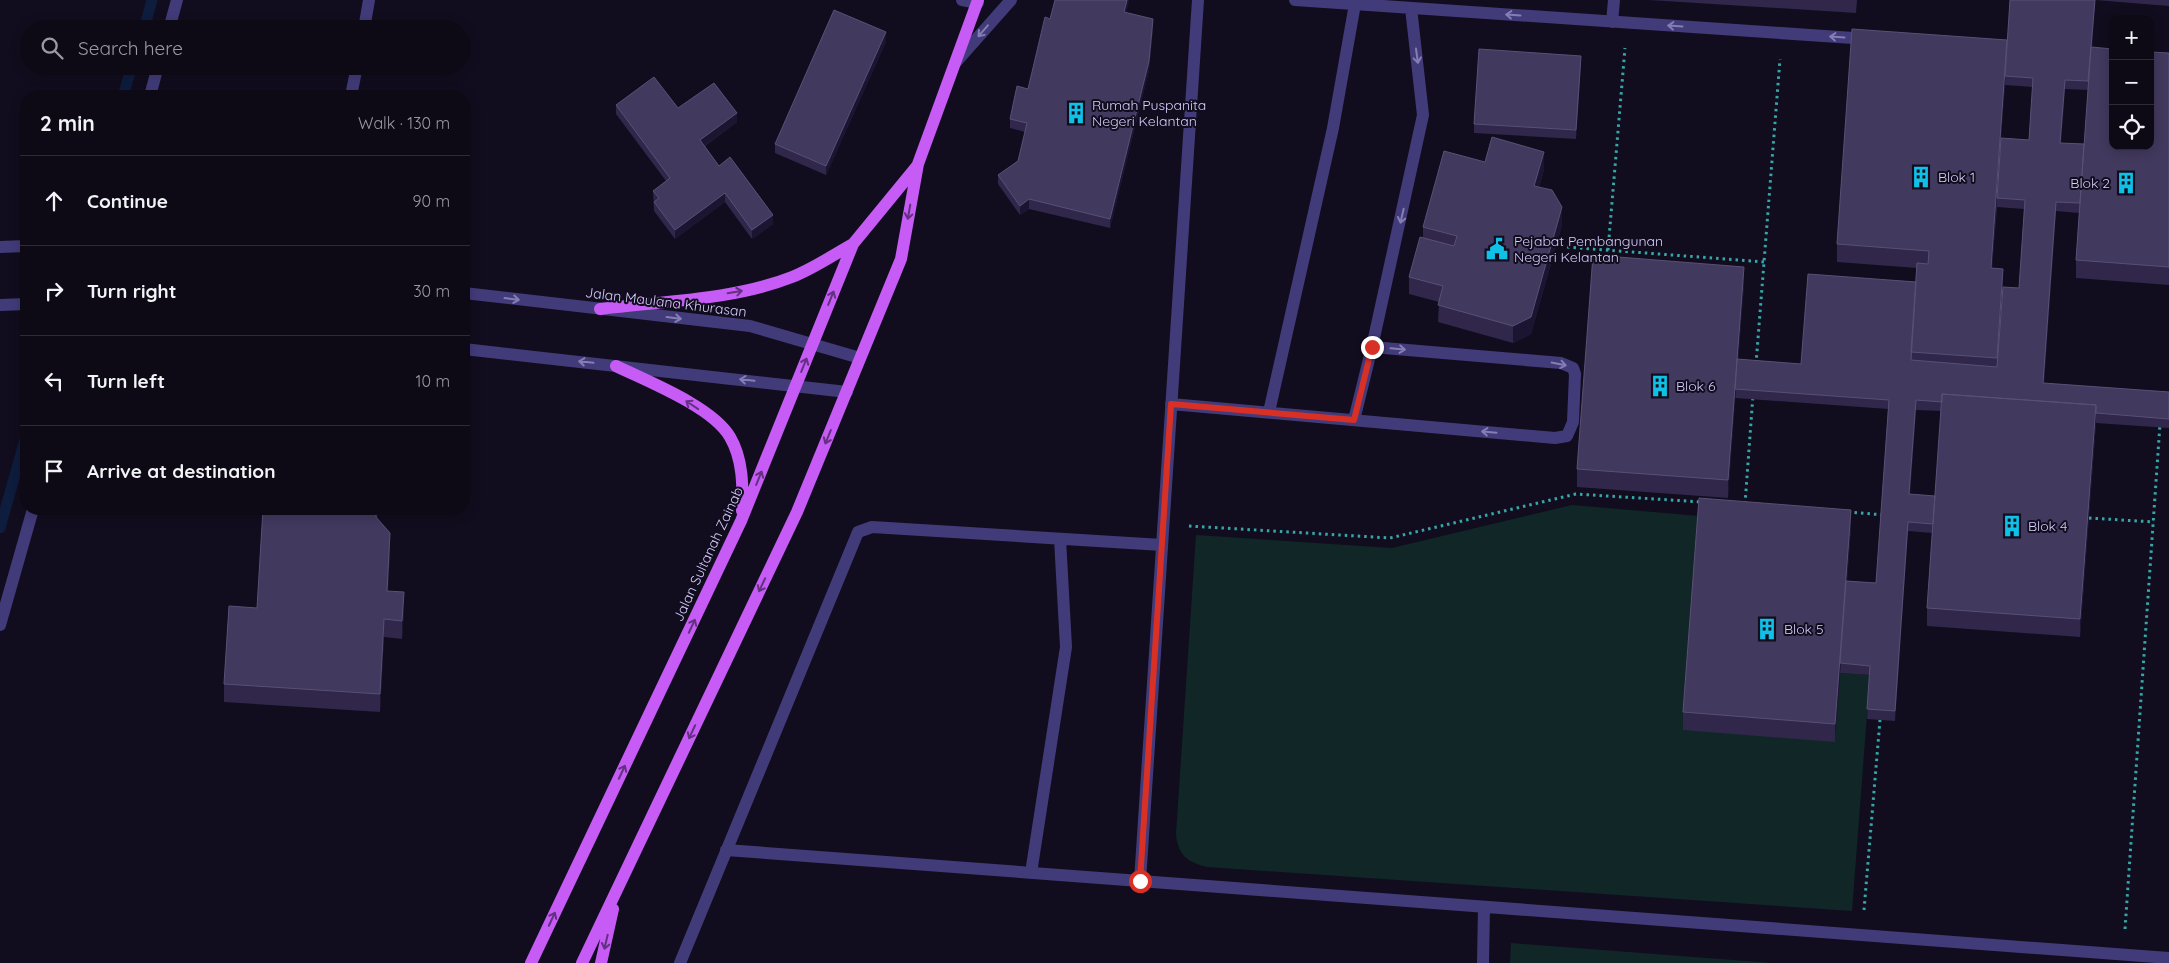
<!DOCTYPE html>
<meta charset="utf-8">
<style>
body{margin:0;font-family:Quicksand,sans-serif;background:#16131f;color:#f1f3f6}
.controls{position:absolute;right:15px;top:15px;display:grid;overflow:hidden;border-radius:10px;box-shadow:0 2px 12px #0003}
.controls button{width:45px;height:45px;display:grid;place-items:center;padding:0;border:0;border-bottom:1px solid #2d2b35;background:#0d0a16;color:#f1f3f6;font:25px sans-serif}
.stop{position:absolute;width:15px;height:15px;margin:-11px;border:4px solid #d93025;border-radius:50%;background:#fff}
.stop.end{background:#d93025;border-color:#fff;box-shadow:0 1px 5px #0008}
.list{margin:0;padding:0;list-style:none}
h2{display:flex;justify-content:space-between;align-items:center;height:65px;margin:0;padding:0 20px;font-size:21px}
h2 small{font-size:16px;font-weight:400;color:#9a9aa1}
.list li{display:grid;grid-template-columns:32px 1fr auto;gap:15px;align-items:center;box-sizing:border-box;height:90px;padding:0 20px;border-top:1px solid #2d2b35}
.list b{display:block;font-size:19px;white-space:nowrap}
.list em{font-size:16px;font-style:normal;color:#9a9aa1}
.icon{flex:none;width:28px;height:28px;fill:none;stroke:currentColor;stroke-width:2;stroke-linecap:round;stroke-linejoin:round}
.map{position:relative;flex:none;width:2169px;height:963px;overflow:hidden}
.search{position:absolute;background:#0d0a16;box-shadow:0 2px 12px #0003;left:20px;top:20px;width:450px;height:55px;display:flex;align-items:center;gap:12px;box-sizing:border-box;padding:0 18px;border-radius:28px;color:#9a9aa1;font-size:19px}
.panel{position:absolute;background:#0d0a16;box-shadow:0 2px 12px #0003;left:20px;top:90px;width:450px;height:425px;border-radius:20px}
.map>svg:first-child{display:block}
.green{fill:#112727}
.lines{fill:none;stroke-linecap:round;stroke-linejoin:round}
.stream{stroke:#0e1c3d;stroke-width:11}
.path{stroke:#35a7a8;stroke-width:3;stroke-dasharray:2.5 4;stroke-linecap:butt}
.minor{stroke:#423b7a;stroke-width:12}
.major{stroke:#c65cf5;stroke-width:12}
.wall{fill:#30274b;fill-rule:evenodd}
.shaded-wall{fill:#1c1531}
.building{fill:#42395e;stroke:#595077}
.oneway{stroke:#857db4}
.oneway2{stroke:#62317f}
.route{stroke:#d93025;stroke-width:6}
.labels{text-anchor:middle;stroke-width:4;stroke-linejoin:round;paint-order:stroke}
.poi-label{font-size:14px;fill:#d6cdfc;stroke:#110d1e;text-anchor:start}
.street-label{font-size:14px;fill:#d6cdfc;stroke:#110d1e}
</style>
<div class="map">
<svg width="2169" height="963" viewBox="0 0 2169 963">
<rect width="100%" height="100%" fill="#110d1e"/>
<!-- green -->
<path class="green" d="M1572 505 1699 516 1834 742 1840 673 1870 675 1852 911 1207 867C1187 862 1178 855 1176 834L1196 535 1392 548Z
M1511 943 1772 963H1510Z"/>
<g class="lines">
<!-- stream -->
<path class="stream" d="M144 29 152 0
M123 96 132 66
M0 528 26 436"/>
<!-- path -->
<path class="path" d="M1567 247 1764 262
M1608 250 1625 48
M1756 364 1780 59
M1745 504 1753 395
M1848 512 1884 515
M2089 518 2154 522
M1189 526 1390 538 1576 494 1702 502
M1864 910 1880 720
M2125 929 2160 424"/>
<!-- minor -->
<path class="minor" d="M962 0 978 3
M1295 0 1868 39
M1612 22 1614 0
M169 29 177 0
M364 29 369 0
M956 62 1011 0
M150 96 158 66
M351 96 357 66
M0 247 26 246
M464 293 750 326 860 358
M0 305 26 304
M1372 347 1423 115 1411 8
M464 349 847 392
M1171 404 1555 438 1567 436 1573 422 1575 374 1573 368 1561 363 1372 347 1354 420
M1269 412 1333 128 1355 4
M0 625 33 509
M726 850 2169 958
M1031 873 1066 647 1060 539
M1140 881 1198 0
M680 963 858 532 872 527 1162 545
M1483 963 1484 907"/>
<!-- major -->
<path class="major" d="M600 309C662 301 734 300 792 277 813 269 833 255 853 244
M616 366C647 381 713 407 730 437 743 459 743 486 742 511
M531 963 741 521 853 244 917 166
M582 963 797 512 901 259 918 164 978 0
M601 963 613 909"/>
</g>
<!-- wall -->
<path class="wall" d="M1129 0 1126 12 1153 28 1149 70 1110 228 1029 209 1020 215 998 184V175L1018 161 1025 132 1010 128V119L1028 89 1050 19Z
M1649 0H1857L1856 13Z
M2010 0H2169V6L2095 0 2092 48 2169 53V285L2076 278V260L2079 213 2056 211 2044 383 2169 392V428L2096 423 2080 637 1927 626V608L1932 533 1908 531 1895 721 1867 719 1870 675 1840 673V670L1835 742 1683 730V712L1851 528 1847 581 1876 583 1888 409 1735 398 1728 498 1577 487V469L1744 285 1738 360 1801 364 1916 282 1917 268 1837 262V244L2007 49ZM2005 85 2033 87 2029 140 2001 138ZM2065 89 2088 90 2084 144 2061 143ZM1997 207 2024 209 2019 288 2003 287 1992 268ZM1916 410 1941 411 1935 496 1910 494Z
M886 42 826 175 775 153V144Z
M1581 65 1576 139 1474 133V124Z
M616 105 737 122 705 146 719 166 773 224 752 239 725 202 675 239 654 211 653 191 666 181 616 114Z
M1485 162 1544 170 1539 187 1562 225 1531 334 1513 343 1438 322 1439 302 1409 294V277L1423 238V227Z
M263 509H378L377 518 390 551 388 591 404 610 402 639 384 637 380 712 224 702V684L257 608Z"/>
<!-- shaded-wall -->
<path class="shaded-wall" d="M1127 0H1129V2L1124 21V12Z
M1153 19V28L1149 70 1110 228V219Z
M886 32V42L826 175V166Z
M2007 40 2005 85 1997 198 1991 286V268Z
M1581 56V65L1576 139V130Z
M2065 80V89L2060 152V143Z
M737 113V122L700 149V140Z
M1544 152V170L1534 203V186Z
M725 193V202L675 239V230Z
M1029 199V209L1020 215V206Z
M2056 202V211L2043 392V383Z
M1562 207V225L1531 334 1513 343V326Z
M773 215V224L752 239V230Z
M1744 267V285L1728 498V480Z
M2003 269V287L1997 376V358Z
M1916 400V410L1909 503V494Z
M2096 405V423L2080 637V619Z
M1851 510V528L1835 742V724Z
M1908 522V531L1895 721V711Z
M390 533V551L387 609V591Z
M404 592V610L402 639V621Z
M384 619V637L380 712V694Z"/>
<!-- building -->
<path class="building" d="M1055 0H1127L1124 12 1153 19 1149 61 1110 219 1029 199 1020 206 998 175 1018 161 1027 123 1010 119 1017 86 1028 89 1045 17 1050 19Z
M2010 0H2095L2088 81 2065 80 2060 143 2084 144 2080 203 2056 202 2043 383 2169 392V419L2096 413V405L1942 394V402L1916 400 1909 494 1935 496 1933 524 1908 522 1895 711 1867 709 1870 666 1840 663 1846 581 1876 583 1889 400 1735 389 1737 359 1801 364 1808 274 1916 282 1911 360 1997 367 2003 287 2019 288 2025 200 1997 198 2001 138 2029 140 2033 78 2005 76Z
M834 10 886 32 826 166 775 144Z
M1852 29 2007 40 1991 268 2003 269 1997 358 1911 352 1917 263 1928 264 1929 251 1837 244Z
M2091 47 2113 49V146H2150V52L2169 53V267L2076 260Z
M1479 49 1581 56 1576 130 1474 124Z
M654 77 678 108 714 83 737 113 700 140 719 166 730 157 773 215 752 230 725 193 675 230 654 202 659 198 653 191 670 178 616 105Z
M1492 137 1544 152 1534 186 1552 190 1562 207 1531 317 1513 326 1438 305 1443 286 1409 277 1420 237 1454 246 1457 236 1423 227 1444 151 1485 162Z
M1593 255 1744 267 1728 480 1577 469Z
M1942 394 2096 405 2080 619 1927 608Z
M1699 498 1851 510 1835 724 1683 712Z
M263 509H376V517L390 533 387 591 404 592 402 621 384 619 380 694 224 684 229 606 257 608Z"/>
<!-- one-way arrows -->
<defs><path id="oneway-shaft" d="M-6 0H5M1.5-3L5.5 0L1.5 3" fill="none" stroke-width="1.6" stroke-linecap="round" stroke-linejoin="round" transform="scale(1.25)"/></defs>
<g class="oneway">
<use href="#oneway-shaft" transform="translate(1513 15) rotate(-176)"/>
<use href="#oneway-shaft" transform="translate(1675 26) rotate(-176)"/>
<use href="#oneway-shaft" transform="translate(983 31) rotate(131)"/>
<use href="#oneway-shaft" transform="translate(1837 37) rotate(-176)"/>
<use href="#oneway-shaft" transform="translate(1417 56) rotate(82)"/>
<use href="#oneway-shaft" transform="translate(1402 216) rotate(103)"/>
<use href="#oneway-shaft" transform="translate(512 299) rotate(7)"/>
<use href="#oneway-shaft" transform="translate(674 318) rotate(7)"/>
<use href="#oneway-shaft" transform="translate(1398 349) rotate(5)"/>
<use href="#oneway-shaft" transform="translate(586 362) rotate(-174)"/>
<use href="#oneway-shaft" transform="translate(1559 364) rotate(11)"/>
<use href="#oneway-shaft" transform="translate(747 380) rotate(-174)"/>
<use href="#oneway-shaft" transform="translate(1489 432) rotate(-175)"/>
</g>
<g class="oneway2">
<use href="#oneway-shaft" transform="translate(909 212) rotate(100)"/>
<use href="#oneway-shaft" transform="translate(735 292) rotate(-9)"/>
<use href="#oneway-shaft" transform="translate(831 298) rotate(-68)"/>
<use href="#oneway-shaft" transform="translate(804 365) rotate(-68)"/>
<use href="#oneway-shaft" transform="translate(692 405) rotate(-146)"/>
<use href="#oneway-shaft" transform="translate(828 437) rotate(112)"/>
<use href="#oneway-shaft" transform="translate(759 478) rotate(-68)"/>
<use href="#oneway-shaft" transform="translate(762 585) rotate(115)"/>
<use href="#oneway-shaft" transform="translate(692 626) rotate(-65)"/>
<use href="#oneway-shaft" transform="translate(692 732) rotate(115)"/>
<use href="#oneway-shaft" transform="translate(622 772) rotate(-65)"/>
<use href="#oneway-shaft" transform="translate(552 919) rotate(-65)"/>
<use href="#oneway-shaft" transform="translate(606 942) rotate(103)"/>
</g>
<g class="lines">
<!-- route -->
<path class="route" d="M1140 881 1171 404 1354 420 1372 347"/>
</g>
<!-- icons -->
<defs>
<g id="building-bare" transform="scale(1.725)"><path d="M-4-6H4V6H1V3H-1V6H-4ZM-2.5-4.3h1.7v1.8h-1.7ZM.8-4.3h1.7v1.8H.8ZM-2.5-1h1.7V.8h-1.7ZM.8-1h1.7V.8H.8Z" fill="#0fc1e7" stroke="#110d1e" stroke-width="2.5" paint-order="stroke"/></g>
<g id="civic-bare" transform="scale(1.725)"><path d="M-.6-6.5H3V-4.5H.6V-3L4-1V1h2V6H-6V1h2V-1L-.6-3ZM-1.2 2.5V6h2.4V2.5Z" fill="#0fc1e7" stroke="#110d1e" stroke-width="2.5" paint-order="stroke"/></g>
</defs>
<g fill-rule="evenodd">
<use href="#building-bare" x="1076" y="113"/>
<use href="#building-bare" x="1921" y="177"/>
<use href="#building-bare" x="2126" y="183"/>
<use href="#civic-bare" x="1497" y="249"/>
<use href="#building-bare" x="1660" y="386"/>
<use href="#building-bare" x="2012" y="526"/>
<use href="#building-bare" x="1767" y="629"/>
</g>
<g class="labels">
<!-- poi labels -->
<g class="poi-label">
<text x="1092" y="110">Rumah Puspanita<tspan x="1092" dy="16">Negeri Kelantan</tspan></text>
<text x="1938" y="182">Blok 1</text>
<text x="2110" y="188" text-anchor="end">Blok 2</text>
<text x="1514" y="246">Pejabat Pembangunan<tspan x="1514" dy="16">Negeri Kelantan</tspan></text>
<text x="1676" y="391">Blok 6</text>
<text x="2028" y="531">Blok 4</text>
<text x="1784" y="634">Blok 5</text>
</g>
<!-- street labels -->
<g class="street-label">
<text transform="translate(666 302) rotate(7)" y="5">Jalan Maulana Khurasan</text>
<text transform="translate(708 554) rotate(-65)" y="5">Jalan Sultanah Zainab</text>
</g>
</g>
</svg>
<div class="controls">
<button>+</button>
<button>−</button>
<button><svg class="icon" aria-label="locate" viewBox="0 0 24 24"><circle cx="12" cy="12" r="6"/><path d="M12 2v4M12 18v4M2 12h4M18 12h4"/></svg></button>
</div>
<div class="stop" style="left:1140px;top:881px"></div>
<div class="stop end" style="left:1372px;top:347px"></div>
<div class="search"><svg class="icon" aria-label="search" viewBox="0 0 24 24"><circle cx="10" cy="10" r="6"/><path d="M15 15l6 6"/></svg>Search here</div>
<section class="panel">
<h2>2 min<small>Walk · 130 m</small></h2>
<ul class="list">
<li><svg class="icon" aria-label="ahead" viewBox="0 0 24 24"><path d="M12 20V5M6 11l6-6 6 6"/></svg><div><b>Continue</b></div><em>90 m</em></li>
<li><svg class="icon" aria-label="right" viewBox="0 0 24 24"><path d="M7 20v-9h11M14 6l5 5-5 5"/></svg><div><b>Turn right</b></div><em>30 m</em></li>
<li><svg class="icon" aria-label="left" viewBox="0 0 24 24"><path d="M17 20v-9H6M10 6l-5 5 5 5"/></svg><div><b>Turn left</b></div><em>10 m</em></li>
<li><svg class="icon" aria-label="arrive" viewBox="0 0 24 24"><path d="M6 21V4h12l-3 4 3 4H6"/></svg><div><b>Arrive at destination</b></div></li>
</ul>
</section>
</div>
